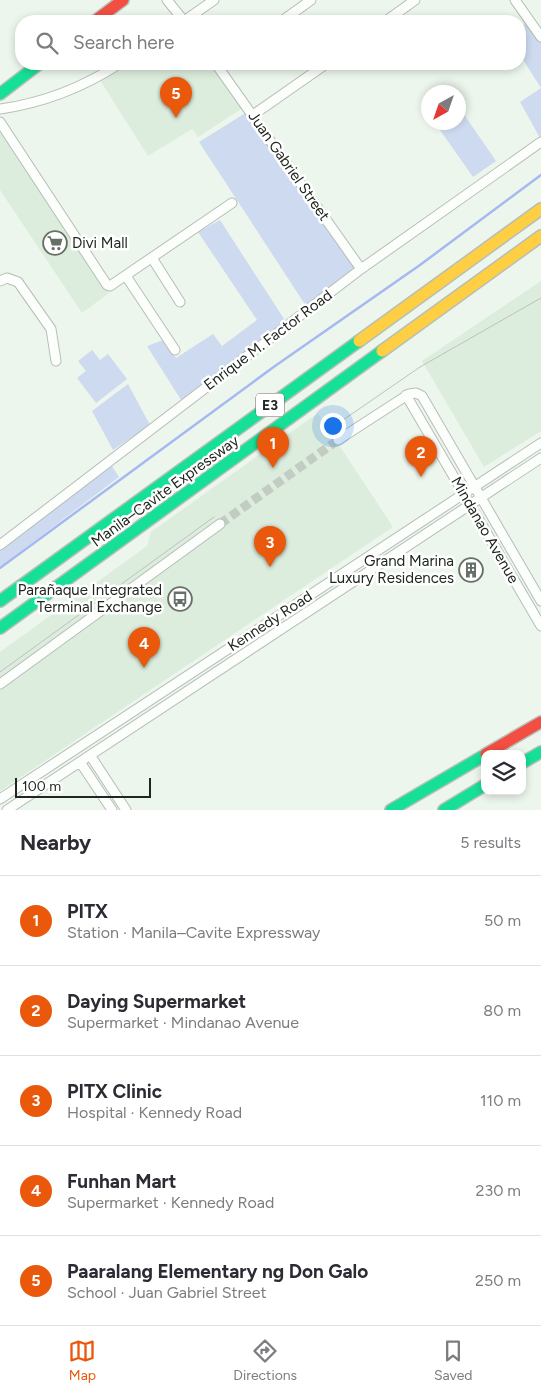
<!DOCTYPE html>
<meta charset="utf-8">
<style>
body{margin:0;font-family:Figtree,sans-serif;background:#f7f7f7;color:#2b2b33}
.controls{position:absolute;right:15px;bottom:15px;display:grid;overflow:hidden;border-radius:10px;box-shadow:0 2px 8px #0003}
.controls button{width:45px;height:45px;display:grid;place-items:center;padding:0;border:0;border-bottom:1px solid #e1e1e2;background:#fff;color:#2b2b33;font:25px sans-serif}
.compass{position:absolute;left:421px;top:85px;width:45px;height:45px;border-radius:50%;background:#fff;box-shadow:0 2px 8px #0003;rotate:220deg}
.scale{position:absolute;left:15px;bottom:12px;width:136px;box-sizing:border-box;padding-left:5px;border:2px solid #202620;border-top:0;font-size:14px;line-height:18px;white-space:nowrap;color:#202620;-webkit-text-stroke:4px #fff;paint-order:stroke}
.you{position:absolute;left:332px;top:425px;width:18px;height:18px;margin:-12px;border:4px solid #fff;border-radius:50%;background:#1a73e8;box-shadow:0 0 0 8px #1a73e833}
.badge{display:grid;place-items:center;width:32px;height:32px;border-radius:50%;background:#ea580c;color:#fff;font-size:16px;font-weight:700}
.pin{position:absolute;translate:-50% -41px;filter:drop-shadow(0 1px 2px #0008)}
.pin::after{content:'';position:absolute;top:26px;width:18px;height:15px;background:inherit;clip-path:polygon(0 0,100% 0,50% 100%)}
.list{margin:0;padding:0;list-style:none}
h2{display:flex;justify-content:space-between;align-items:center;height:65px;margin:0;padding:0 20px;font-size:21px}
h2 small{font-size:16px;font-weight:400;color:#7c7c81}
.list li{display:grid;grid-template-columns:32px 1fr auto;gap:15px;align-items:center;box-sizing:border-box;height:90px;padding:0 20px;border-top:1px solid #e1e1e2}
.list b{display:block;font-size:19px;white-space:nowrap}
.list p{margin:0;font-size:16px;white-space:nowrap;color:#7c7c81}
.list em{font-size:16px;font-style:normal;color:#7c7c81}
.icon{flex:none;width:28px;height:28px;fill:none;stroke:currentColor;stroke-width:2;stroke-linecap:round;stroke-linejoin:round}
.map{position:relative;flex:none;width:541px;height:810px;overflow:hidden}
.search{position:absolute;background:#fff;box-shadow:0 2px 8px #0003;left:15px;right:15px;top:15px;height:55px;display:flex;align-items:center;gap:12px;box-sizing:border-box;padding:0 18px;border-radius:20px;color:#7c7c81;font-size:19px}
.sheet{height:515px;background:#fff}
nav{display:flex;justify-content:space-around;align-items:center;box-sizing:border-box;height:70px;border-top:1px solid #e1e1e2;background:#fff;font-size:14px;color:#7c7c81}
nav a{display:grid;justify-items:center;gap:2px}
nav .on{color:#ea580c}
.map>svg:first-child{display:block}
.built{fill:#dceddd}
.green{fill:#cedaf0}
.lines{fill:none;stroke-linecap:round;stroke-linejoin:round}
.stream{stroke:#a6b8f1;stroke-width:2.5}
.street-tunnel{stroke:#c3ccc3;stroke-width:9;stroke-dasharray:9 4.5;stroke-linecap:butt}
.street-casing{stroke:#b6beb7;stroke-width:11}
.fast-casing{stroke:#b6beb7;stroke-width:14}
.slow-casing{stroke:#b6beb7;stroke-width:14}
.jam-casing{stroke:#b6beb7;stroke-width:14}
.street{stroke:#fcfefc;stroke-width:9}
.fast{stroke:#16e098;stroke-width:11}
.slow{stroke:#ffcf43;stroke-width:11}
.jam{stroke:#f24e42;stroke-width:11}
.tram{stroke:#bfc1bf;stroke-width:1}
.labels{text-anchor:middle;stroke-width:5;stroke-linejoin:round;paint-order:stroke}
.shield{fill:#fff;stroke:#636763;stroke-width:1}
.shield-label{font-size:14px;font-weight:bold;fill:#202620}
.street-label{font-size:15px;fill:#202620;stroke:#fff}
.poi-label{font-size:15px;fill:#202620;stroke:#fff;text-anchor:end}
</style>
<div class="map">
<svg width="541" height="810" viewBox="0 0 541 810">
<rect width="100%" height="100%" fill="#ecf6ec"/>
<!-- built -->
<path class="built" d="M126 64H210L243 108 198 137 192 129 148 156 100 80Z
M0 128 109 293 82 313 0 190Z
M541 281V431L484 467 422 361Z
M318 413 393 527 0 791V652L147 546 151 532Z"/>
<!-- green -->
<path class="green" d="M528 22 541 41V137L540 138 520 102 541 88 520 55V27Z
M459 107 496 161 473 177 435 123 458 122Z
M247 112 356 269 306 306 199 142Z
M220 220 286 322 181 400 147 346 163 340 176 358 213 334 222 346 257 320 198 232Z
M92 350 100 360 108 354 127 379 96 403 77 378 86 371 78 361Z
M128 384 150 425 113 450 92 411Z
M110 463 119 477 0 567V548Z"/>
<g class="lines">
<!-- stream -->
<path class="stream" d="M0 568 275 366 420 265 541 175"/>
<!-- street-tunnel -->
<path class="street-tunnel" d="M220 524 338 440"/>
<!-- street casing -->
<g class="street-casing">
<path id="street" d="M167 0 184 21
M515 0 541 37
M184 21 214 0
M282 21 311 0
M386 21 415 0
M216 64 361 269
M0 109C43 103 82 88 119 64
M253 115 326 64
M0 122 107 285 110 286 232 203
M152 258 180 302
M126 276 175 350
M0 281 7 278 18 282 51 329 56 361
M406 395 541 626
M338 440 409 394 416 393 422 396 541 601
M0 545 361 269 541 142
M0 684 220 524
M90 755 126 810
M80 762 112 810
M0 799 541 443
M7 810 541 458"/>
</g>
<!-- fast casing -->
<g class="fast-casing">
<path id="fast" d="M0 94 39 64
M0 601 359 341
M0 628 382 351
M522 763 541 752
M391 810 485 755
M444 810 485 785"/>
</g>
<!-- slow casing -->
<g class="slow-casing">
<path id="slow" d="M359 341 541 209
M382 351 541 236"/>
</g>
<!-- jam casing -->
<g class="jam-casing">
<path id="jam" d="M95 21 123 0
M486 754 541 722"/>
</g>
<!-- street -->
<use href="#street" class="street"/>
<!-- fast -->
<use href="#fast" class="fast"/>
<!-- slow -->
<use href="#slow" class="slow"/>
<!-- jam -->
<use href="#jam" class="jam"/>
<!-- tram -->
<path class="tram" d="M330 429 420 367 541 298
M0 672 214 517"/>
</g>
<!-- icons -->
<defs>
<g id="supermarket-ring" transform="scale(1.25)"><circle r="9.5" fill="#fff" stroke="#676f67" stroke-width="1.5"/><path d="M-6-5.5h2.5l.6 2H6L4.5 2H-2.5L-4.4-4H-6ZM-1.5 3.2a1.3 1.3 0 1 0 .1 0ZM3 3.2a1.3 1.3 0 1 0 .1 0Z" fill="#676f67"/></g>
<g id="building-ring" transform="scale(1.25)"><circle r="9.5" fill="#fff" stroke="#676f67" stroke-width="1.5"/><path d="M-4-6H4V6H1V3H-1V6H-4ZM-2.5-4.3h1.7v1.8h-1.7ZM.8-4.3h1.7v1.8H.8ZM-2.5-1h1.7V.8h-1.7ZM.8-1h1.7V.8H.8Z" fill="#676f67"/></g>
<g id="bus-ring" transform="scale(1.25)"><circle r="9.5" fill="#fff" stroke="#676f67" stroke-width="1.5"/><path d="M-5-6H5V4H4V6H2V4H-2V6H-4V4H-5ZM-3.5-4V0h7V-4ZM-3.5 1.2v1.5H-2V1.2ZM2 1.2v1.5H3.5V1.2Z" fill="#676f67"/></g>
</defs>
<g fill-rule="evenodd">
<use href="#supermarket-ring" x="55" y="243"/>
<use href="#building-ring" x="471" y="570"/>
<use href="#bus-ring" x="180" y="599"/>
</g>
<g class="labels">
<!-- shield labels -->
<rect class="shield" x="256" y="393.5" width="28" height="23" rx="4"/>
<g class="shield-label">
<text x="270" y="410">E3</text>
</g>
<!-- street labels -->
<g class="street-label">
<text transform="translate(289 166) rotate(55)" y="5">Juan Gabriel Street</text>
<text transform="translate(268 340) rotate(-37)" y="5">Enrique M. Factor Road</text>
<text transform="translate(165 491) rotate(-36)" y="5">Manila–Cavite Expressway</text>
<text transform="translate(485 530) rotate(60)" y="5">Mindanao Avenue</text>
<text transform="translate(270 621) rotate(-33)" y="5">Kennedy Road</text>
</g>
<!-- poi labels -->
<g class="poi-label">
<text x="72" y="248" text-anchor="start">Divi Mall</text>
<text x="454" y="566">Grand Marina<tspan x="454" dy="17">Luxury Residences</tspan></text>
<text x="162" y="595">Parañaque Integrated<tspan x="162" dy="17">Terminal Exchange</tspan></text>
</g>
</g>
</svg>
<div class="controls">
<button><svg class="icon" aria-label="layers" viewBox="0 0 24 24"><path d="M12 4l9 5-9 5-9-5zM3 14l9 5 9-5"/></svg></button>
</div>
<svg class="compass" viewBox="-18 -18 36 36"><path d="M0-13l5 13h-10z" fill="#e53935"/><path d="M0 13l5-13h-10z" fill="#7c7c81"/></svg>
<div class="scale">100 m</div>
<div class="you"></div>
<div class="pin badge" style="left:273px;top:468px">1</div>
<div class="pin badge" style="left:421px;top:477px">2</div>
<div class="pin badge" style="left:270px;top:567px">3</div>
<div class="pin badge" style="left:144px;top:668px">4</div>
<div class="pin badge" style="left:176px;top:118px">5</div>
<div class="search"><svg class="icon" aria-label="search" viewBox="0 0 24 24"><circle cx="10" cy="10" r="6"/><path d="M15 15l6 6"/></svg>Search here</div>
</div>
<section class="sheet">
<h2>Nearby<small>5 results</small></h2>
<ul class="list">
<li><span class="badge">1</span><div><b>PITX</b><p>Station · Manila–Cavite Expressway</p></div><em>50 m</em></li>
<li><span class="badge">2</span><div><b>Daying Supermarket</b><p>Supermarket · Mindanao Avenue</p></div><em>80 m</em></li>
<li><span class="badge">3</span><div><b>PITX Clinic</b><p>Hospital · Kennedy Road</p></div><em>110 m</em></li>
<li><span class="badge">4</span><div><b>Funhan Mart</b><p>Supermarket · Kennedy Road</p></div><em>230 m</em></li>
<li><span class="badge">5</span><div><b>Paaralang Elementary ng Don Galo</b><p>School · Juan Gabriel Street</p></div><em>250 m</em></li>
</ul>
</section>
<nav>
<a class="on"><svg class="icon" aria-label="map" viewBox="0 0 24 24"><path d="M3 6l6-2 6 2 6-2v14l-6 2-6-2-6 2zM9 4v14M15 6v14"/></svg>Map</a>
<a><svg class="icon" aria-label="directions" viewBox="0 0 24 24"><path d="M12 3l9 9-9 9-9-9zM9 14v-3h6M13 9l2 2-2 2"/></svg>Directions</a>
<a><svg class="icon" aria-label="saved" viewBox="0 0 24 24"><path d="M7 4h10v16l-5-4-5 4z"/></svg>Saved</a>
</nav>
